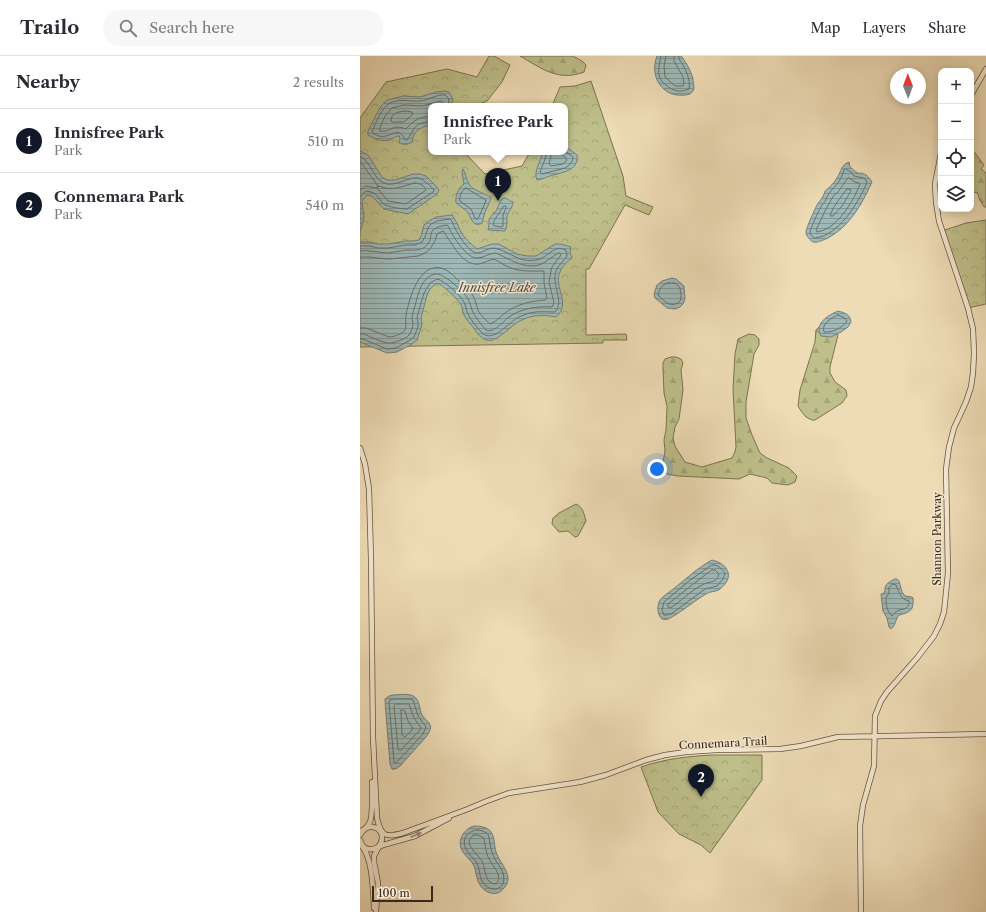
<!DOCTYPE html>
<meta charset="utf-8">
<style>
body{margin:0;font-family:"Libre Caslon Text",serif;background:#f7f7f7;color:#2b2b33}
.controls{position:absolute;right:12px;top:12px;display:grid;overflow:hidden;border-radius:8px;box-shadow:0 2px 10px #0003}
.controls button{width:36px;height:36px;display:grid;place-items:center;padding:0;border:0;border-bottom:1px solid #e1e1e2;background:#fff;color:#2b2b33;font:20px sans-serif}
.compass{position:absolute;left:530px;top:12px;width:36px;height:36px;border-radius:50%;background:#fff;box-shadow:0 2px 10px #0003;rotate:359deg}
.scale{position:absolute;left:12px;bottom:10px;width:61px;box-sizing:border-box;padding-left:4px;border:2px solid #3a2819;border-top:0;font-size:11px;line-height:14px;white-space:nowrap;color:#3a2819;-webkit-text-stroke:3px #f4e8d0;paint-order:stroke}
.you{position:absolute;left:297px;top:413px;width:14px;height:14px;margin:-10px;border:3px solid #fff;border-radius:50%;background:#1a73e8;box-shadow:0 0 0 6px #1a73e833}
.badge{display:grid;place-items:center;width:26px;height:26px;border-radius:50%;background:#111827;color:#fff;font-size:13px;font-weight:700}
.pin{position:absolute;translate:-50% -33px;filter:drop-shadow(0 1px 2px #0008)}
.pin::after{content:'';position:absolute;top:21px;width:14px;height:12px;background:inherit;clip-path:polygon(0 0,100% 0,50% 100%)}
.popup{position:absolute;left:68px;top:47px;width:140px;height:52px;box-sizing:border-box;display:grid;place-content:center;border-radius:8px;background:#fff;filter:drop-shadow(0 1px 3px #0005);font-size:13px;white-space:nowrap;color:#7c7c81}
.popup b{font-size:15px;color:#2b2b33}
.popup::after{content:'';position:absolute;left:50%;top:100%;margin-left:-8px;border:8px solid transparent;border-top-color:#fff}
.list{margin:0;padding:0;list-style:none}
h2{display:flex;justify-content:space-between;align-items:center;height:52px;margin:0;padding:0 16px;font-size:17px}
h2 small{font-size:13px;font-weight:400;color:#7c7c81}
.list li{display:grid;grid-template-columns:26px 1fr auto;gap:12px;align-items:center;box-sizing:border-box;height:64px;padding:0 16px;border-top:1px solid #e1e1e2}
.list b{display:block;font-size:15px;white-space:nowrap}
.list p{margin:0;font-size:13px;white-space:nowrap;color:#7c7c81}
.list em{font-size:13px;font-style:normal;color:#7c7c81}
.icon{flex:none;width:22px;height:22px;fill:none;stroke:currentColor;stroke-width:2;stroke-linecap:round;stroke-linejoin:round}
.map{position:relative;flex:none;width:626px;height:856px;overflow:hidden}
header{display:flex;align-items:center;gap:24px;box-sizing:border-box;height:56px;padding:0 20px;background:#fff;border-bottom:1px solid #e1e1e2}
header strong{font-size:19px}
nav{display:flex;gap:22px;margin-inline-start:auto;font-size:14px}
.search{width:280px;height:36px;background:#f7f7f7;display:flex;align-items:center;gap:10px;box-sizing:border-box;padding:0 14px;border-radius:16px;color:#7c7c81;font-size:15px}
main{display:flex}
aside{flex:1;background:#fff}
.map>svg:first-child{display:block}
.forest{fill:url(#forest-firs);stroke:#7c7452}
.wetland{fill:url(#wetland-marsh);stroke:#7c7452}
.park{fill:url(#park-crowns);stroke:#7c7452}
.water{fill:url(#water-rules);stroke:#757f78}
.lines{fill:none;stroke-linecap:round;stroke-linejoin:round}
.shore{stroke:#6c7068;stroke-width:1}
.minor-casing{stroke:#675540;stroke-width:6}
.minor{stroke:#f4e8d0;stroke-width:4.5}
.oneway{fill:#978874}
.labels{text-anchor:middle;stroke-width:3;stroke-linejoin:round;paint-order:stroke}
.street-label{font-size:11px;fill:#3a2819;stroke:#f4e8d0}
.water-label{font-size:12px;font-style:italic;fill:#534c41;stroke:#f4e8d0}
</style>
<header>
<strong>Trailo</strong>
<div class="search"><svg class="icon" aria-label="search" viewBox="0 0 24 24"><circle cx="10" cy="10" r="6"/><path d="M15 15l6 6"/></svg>Search here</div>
<nav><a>Map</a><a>Layers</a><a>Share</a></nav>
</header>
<main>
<aside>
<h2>Nearby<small>2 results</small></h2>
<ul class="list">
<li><span class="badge">1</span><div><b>Innisfree Park</b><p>Park</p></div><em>510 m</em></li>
<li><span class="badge">2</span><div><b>Connemara Park</b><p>Park</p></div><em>540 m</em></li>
</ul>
</aside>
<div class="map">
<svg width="626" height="856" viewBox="0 0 626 856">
<defs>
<pattern id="forest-firs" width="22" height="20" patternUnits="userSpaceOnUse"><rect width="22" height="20" fill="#bebf8a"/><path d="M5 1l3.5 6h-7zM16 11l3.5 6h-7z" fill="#a4a476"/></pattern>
<pattern id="wetland-marsh" width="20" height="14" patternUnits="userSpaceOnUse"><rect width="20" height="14" fill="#bebf8a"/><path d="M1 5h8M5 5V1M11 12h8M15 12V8" fill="none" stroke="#a4a476"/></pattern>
<pattern id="park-crowns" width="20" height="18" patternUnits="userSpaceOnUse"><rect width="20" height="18" fill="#bebf8a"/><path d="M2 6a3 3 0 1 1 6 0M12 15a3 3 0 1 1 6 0" fill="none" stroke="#a4a476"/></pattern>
<pattern id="water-rules" width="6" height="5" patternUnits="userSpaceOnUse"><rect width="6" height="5" fill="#9db9b8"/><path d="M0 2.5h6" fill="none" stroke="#819695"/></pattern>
</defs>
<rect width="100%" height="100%" fill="#eedcb6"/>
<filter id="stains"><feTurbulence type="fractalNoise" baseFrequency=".005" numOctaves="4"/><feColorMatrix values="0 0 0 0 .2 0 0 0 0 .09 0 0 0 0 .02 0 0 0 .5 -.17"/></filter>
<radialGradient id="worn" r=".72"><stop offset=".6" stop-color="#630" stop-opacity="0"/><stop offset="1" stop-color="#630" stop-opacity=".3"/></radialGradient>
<!-- forest -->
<path class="forest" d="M160 0H213L222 5 226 9 224 16C198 26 181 12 160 0Z
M611 94 615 97 624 109 621 113 625 116 626 119V151H624C621 146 618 142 618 137L614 136 611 141Z
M459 271 472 273 478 279 470 311V317L475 326 486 334 487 340 482 347 455 364H452L446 361 441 355 438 350 440 334 455 286 456 274Z
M389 278 395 279 399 283V289L394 298 386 346V362L392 379 400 397 407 402 429 412 437 420 435 426 428 429 412 427 407 422 390 418 379 423 318 420 307 418 304 415 303 406 305 395 304 384 306 374 307 350 304 337 303 313V307L305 303 311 301H316L321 303 323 307 321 314 323 334 319 363 315 371 313 382 315 390 318 395 325 406 342 411 372 402 375 396 376 391 373 333 375 298 378 283Z"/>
<!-- wetland -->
<path class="wetland" d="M216 448C223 451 224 458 226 465L218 480 215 481 208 475 199 476 192 468 193 462 199 457Z"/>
<!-- park -->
<path class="park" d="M129 0H134L150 9 142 26 127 45 115 50H71V96H104L125 118 162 110 170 96H205V50H192L200 31 215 30 231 25 263 120 266 140 293 151 289 159 265 149 229 213H226V279L266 278 267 284H243V287L0 291V62L26 26 87 13 117 21Z
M626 164V248L608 252 582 175 606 167Z
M354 699H402V724L350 797 341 789 319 778 298 756 281 711C304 703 329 700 354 699Z"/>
<!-- water -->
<path class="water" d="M297 0H321L322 1C327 8 331 15 333 23 333 27 335 32 333 35 331 38 328 39 325 39 302 42 289 20 297 0Z
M85 35 89 36 93 43 91 50H71V68C60 73 54 73 52 86 47 89 44 89 39 87L40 83 39 80C35 80 34 82 30 84 22 86 15 83 8 79V75L18 55 22 49 27 44 43 40 60 41 76 36Z
M205 90 217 99C219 114 204 116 193 119 187 121 182 123 177 124 173 116 181 104 183 96H205Z
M0 95 8 99 22 121 27 124H35L53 118H60L66 120 75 129 79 134 77 138 48 158 24 153 12 140 7 139 2 145C2 150 3 154 4 158 4 164 2 170 0 176Z
M489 106 490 111C493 113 495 116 498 117 499 118 500 117 501 117 506 118 509 121 512 126 502 148 490 170 468 182 463 184 458 187 453 186 450 184 446 180 446 176 446 172 455 153 457 149 460 144 464 141 465 135 470 131 474 127 477 122 482 114 480 110 489 106Z
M103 113C106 118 106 124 109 128 112 134 124 137 131 141V143L125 156 122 167C113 172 112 163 108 157 107 154 99 150 96 147 95 140 98 132 104 128L102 116Z
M144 142C148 142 149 145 153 146 153 152 147 156 147 162 146 167 148 170 145 175L128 174 129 168V163L136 155 141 144Z
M92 159C96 164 98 170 101 176 105 183 111 188 117 193L132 188H139L157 198 167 200H176L195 188H201L211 191 210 196 212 202C208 205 202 210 200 216 193 231 212 248 196 261 181 258 168 259 155 268 148 273 143 279 135 283 125 288 118 279 113 271 110 268 106 263 104 259 102 255 103 251 100 247 96 242 83 229 77 227L70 233 67 239 61 262 62 267 61 272 57 284 52 288 37 296 27 297 0 286V185L1 186H11L18 188H28L46 185H53L59 184 61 180 64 169 69 165 76 161Z
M312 222 316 223 324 230 325 243 323 248 320 251 315 253 307 252 295 242 294 238 297 229 302 225Z
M478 255C485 257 490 258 491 266L488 271 481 276 471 281 461 280C460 278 459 276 459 274 458 265 471 258 478 255Z
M352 504C356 505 359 506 363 509 372 517 369 526 360 533 357 536 350 535 346 538 334 545 324 554 312 561 309 563 304 565 301 562 297 557 297 549 300 544 303 540 308 537 312 534 325 524 337 512 352 504Z
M535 523H537L539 525 542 536 545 540 552 541 553 542C554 555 550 556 539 559 535 564 536 569 531 573L529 571 527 562 523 555 521 538 524 537C525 536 525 534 525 532 526 527 531 525 535 523Z
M33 639C39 639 47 637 53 640 60 643 59 653 62 659 64 663 69 665 70 669 72 673 68 678 66 681L40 710C37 712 35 714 32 713L30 708 25 645V643L29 640Z
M114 770C120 770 128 771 131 776 135 781 134 790 136 796 140 808 155 820 144 832 136 843 122 836 118 825 116 820 116 815 114 810 112 805 106 801 103 796 96 786 103 773 114 770Z"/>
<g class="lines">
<!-- shore -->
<path class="shore" d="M301 0C300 7 297 15 300 22 301 25 304 27 306 29 313 35 320 37 329 33 331 23 325 12 319 3V0
M306 0 304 10 305 21 315 30H323L324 28 323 21 314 5V0
M45 55 52 56 53 58 44 66H32L31 65C31 57 38 56 45 55Z
M71 60C59 61 54 64 46 73 31 67 32 77 20 75L19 74 25 60 32 52 44 49 62 50 81 45 83 46V50
M71 65C52 68 56 72 47 84H45C37 65 28 90 12 76 15 68 22 51 30 47 41 42 50 46 61 45 68 44 78 38 85 39 87 40 88 42 89 44L88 50
M187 96 184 106 180 116 182 118 205 112C209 110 213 106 213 101L205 95
M192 96 189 108 191 110 203 108 207 104 206 102 198 96
M0 100C12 106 13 125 27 128 39 130 53 117 63 124 65 125 66 127 68 128 70 130 72 131 74 134L73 136 47 153C41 153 28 151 24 148 17 142 18 136 6 135L0 141
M0 105 18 130 16 132 6 130 0 134
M486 113 491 116 494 120 504 122 507 126C499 146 478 181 454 182L451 179 450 176C452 169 458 156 462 149 464 147 466 144 467 141 468 140 469 137 470 136 477 128 481 125 484 114Z
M489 122 495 126 499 127 500 128C493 146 477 173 457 176L456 174 466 153 474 139 478 136 487 123Z
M55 127C60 127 65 130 66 134L46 148 28 145 17 132 19 130C33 136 41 130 55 127Z
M106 132 126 144 125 147 118 163H116L114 160 111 153 100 145C99 140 102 134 106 132Z
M487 133H490L491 135 482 150 473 160H471L470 159C474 149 481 141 487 133Z
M144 150H146V152L143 159V170L141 171 135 170 133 169 134 165Z
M0 190H10L18 192H28L46 189H55L62 186 65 181 68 172 71 168 77 165 90 163 92 165C94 172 108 198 118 197 125 196 129 190 138 193 151 197 160 207 176 204 187 203 193 188 206 194L207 200C204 205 198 209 196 215 191 229 205 245 195 256 181 256 173 254 159 261 150 265 136 284 125 279 121 277 110 263 108 258 106 254 106 250 104 246 101 240 84 224 77 223L70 227 64 237 57 261 58 267V271L54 281 50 284 36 292 27 293 3 283H0
M0 195C3 195 6 194 9 195 16 195 21 197 28 197 34 196 40 195 47 194 53 194 59 195 65 191 77 181 62 173 87 169L88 170C92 179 106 202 117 202 124 202 129 197 136 197 149 203 164 213 179 209 185 207 192 201 198 197H200L201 199 192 211 191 215 189 226 194 247 192 251C177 250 162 252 149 261 144 265 133 278 126 274 123 271 113 258 112 254 111 250 110 247 108 243 104 236 83 216 75 218 61 221 58 239 55 250 54 254 52 258 52 262 52 264 53 266 53 268 53 270 51 277 49 279 46 283 32 288 27 287 19 285 11 281 4 278H0
M0 201H9L17 202 29 203 58 200 65 197 70 193 75 185 77 178 83 175C92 186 101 210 119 208 124 207 129 204 134 203 140 206 145 210 151 212 162 216 173 215 184 215V227L187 242 185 244C171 245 157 248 145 257 140 261 136 266 130 268 126 264 120 259 118 254 116 249 116 245 113 240 110 234 103 229 98 224 93 219 88 214 81 212 59 207 49 243 46 259 45 264 47 268 45 274 42 278 34 281 29 281L6 272H0
M308 227H315L320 232C321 238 323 247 315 248 314 249 310 248 309 248 305 246 301 242 298 239 299 233 302 229 308 227Z
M478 259 485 262 487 265C483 272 471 277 464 276 461 268 471 262 478 259Z
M352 509C357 508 362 513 365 517L363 523 357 530 345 533 311 558 306 559H304L302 554 304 546 329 525Z
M352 514H355L359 518C357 527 351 525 344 528 333 533 324 542 315 549L310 552 308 551V548L332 529Z
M533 528 536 529C539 536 540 543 549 545V548C547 553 544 553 539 554 536 555 534 558 532 560 527 555 526 549 526 542L529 537V532Z
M34 643H50L53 644 58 660 66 671 63 678 36 707 34 706 29 646 30 644Z
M36 648H49L54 662 61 672 59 675 40 695 38 693 34 650Z
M41 654H44L45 655 48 665 53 672 52 674 45 681 42 679 41 656Z
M118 774 123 775 128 778C130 784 130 792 133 799 135 805 141 811 143 817 148 834 130 839 122 825 119 820 120 813 117 807 114 802 108 798 106 793 101 783 108 774 118 774Z
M114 779H118L124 782C125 788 126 796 128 801 132 810 144 820 136 828 124 828 126 813 122 805 118 798 101 787 114 779Z"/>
<!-- minor casing -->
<g class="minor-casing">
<path id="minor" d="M611 39 626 13
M0 392 5 408 9 433 11 503 13 683
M13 681 17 762C21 780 25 782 43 777L108 753 127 745 149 737 220 726 246 719 286 704 305 699 326 696 356 694 420 693 441 690 478 681 626 678
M0 775C4 774 8 770 10 766 13 758 12 736 12 726
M0 779C3 774 7 770 13 771 27 773 24 796 8 793 3 792 2 789 0 784
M0 788C13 800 13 835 14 852
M16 856 18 827 14 806V800L17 794 19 791 23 789 55 780 89 762
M501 856 500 770 503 749 514 710 515 660 521 645 527 636 557 602 574 580 580 568 584 556 588 517 586 413 589 391 594 372 606 346 611 331 613 317 614 297 613 273 608 252 579 165 576 146 575 128 581 97"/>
</g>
<!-- minor -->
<use href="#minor" class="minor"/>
</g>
<!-- one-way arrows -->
<defs><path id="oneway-solid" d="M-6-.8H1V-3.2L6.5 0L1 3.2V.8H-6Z"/></defs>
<use class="oneway" href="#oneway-solid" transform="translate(56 779) rotate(-22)"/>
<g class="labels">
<!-- street labels -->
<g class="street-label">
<text transform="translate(577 483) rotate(-90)" y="4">Shannon Parkway</text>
<text transform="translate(363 687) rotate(-3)" y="4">Connemara Trail</text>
</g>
<!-- water labels -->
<g class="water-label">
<text x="137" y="236">Innisfree Lake</text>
</g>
</g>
<rect width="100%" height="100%" filter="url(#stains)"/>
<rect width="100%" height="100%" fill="url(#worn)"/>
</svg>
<div class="controls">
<button>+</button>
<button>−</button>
<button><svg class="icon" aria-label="locate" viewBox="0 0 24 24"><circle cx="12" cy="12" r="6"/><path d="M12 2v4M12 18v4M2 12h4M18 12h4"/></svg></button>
<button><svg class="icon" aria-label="layers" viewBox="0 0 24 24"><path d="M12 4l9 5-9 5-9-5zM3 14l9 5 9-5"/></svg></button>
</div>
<svg class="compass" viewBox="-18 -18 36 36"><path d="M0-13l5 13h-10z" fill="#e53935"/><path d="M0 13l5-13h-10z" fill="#7c7c81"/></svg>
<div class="scale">100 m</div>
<div class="you"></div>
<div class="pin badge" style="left:138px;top:145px">1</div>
<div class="popup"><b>Innisfree Park</b>Park</div>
<div class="pin badge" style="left:341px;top:741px">2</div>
</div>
</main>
